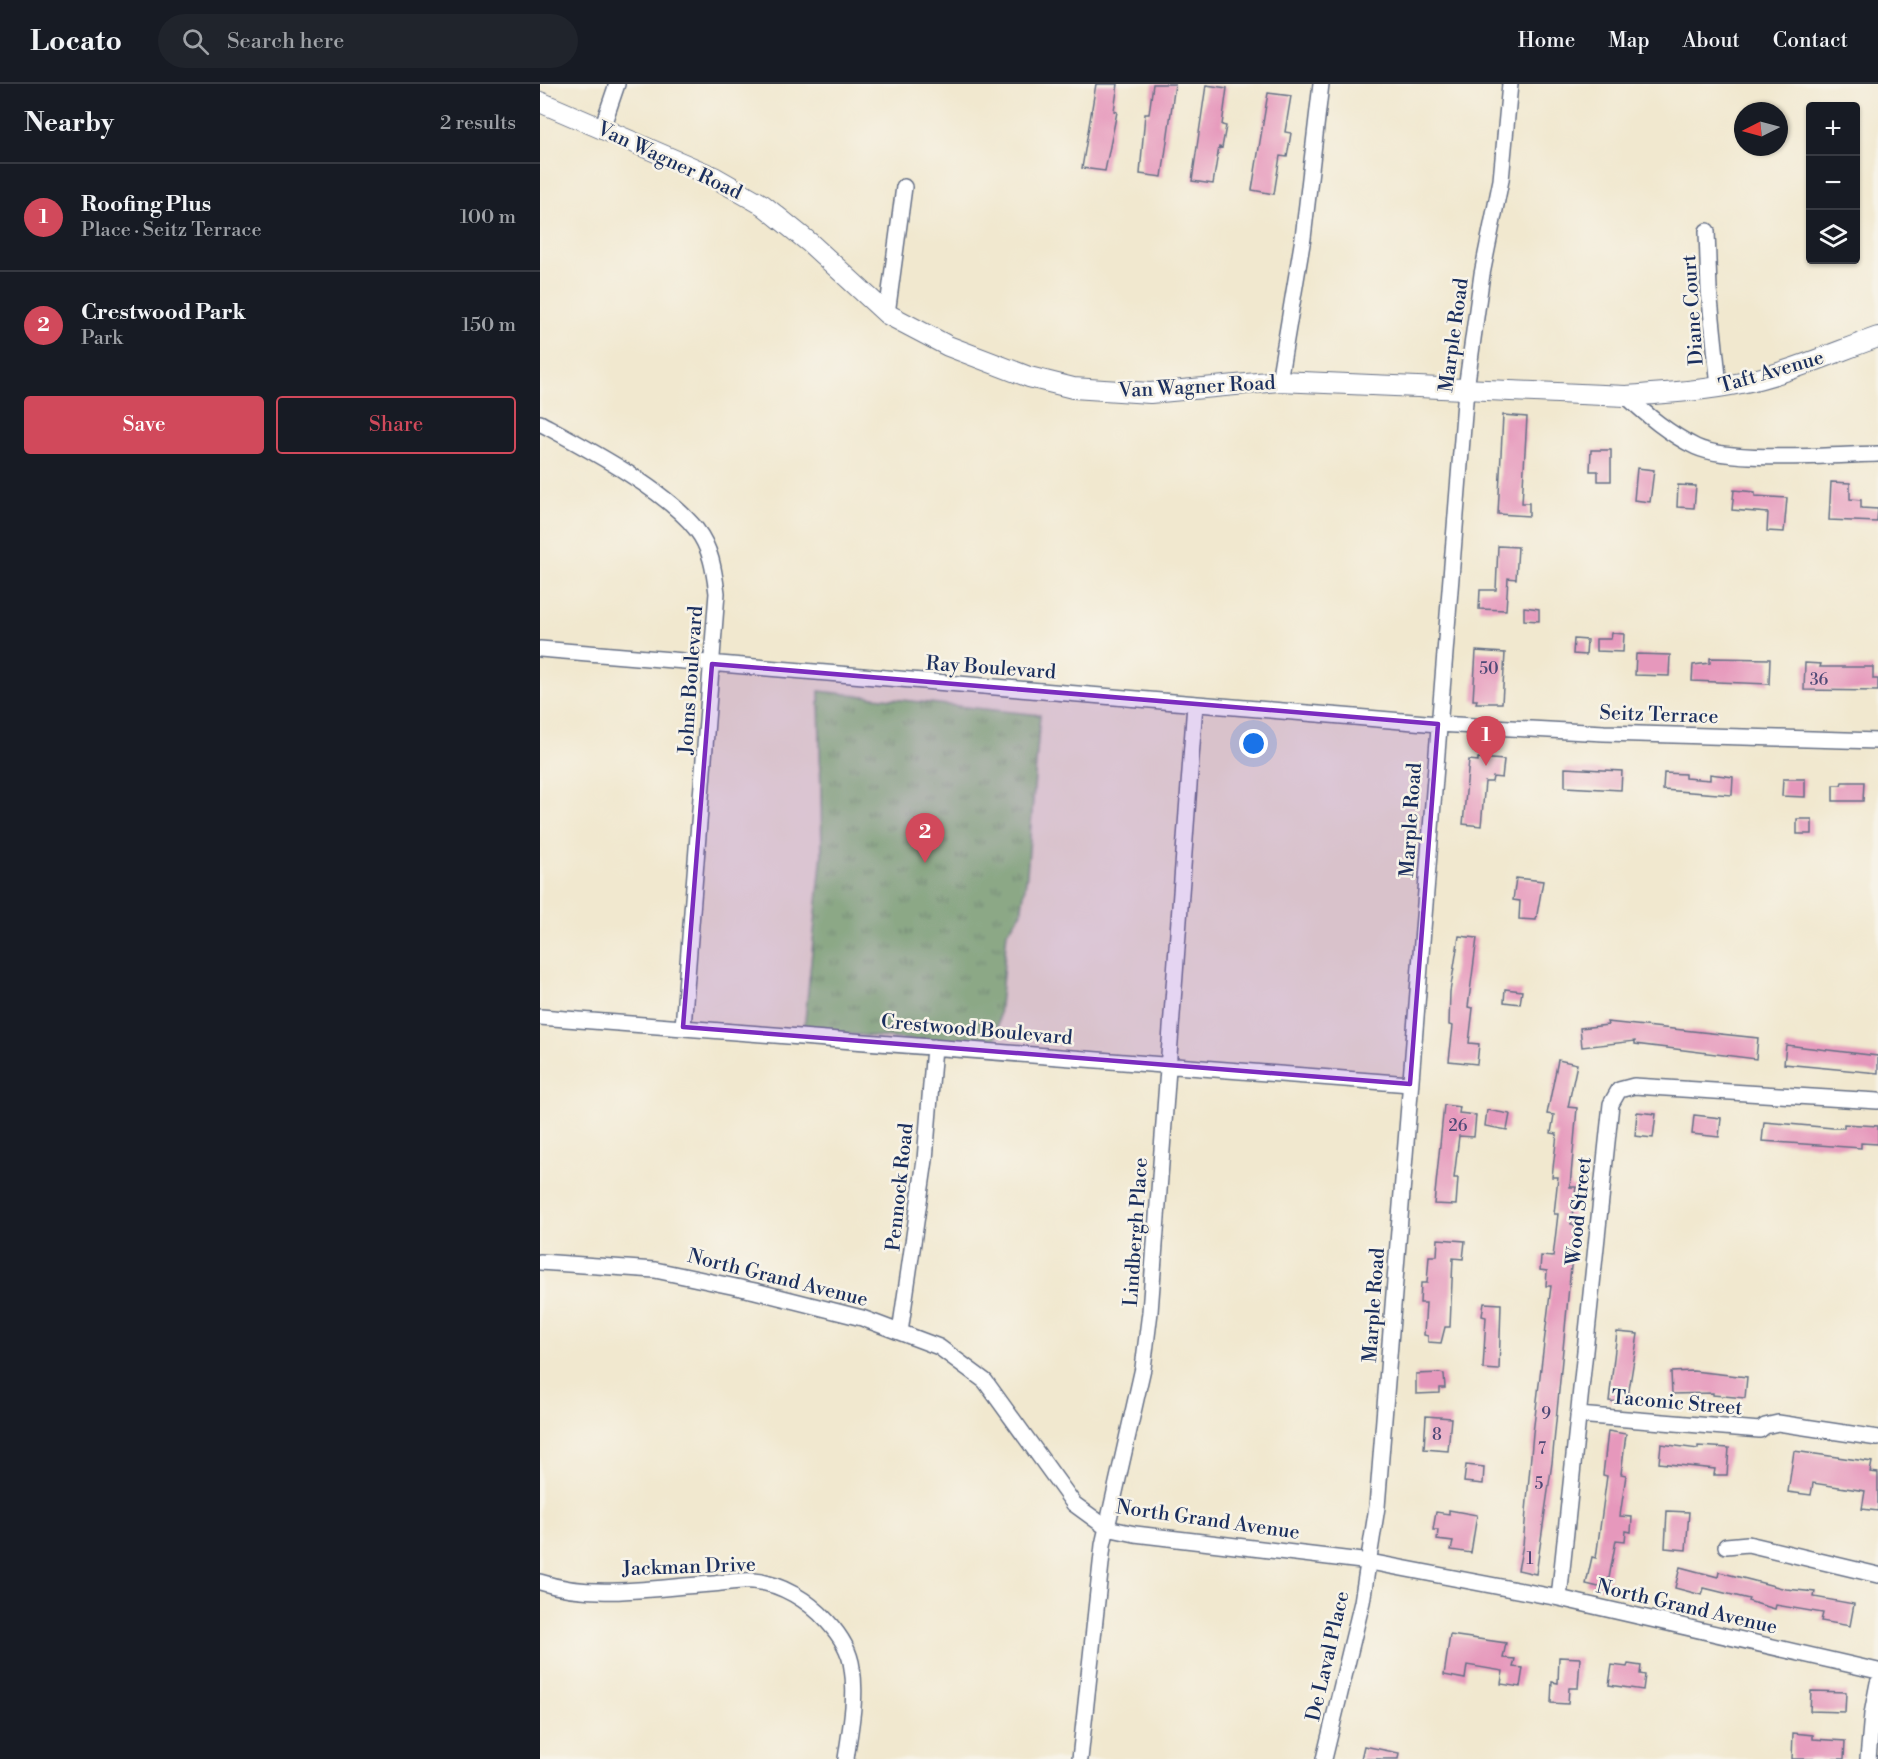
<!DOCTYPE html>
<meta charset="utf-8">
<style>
body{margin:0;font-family:"Libre Bodoni",serif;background:#20242c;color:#f1f3f6}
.controls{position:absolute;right:18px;top:18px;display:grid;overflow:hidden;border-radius:6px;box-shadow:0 2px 4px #0004}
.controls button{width:54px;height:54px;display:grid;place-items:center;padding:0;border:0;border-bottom:2px solid #363941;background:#171b24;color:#f1f3f6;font:30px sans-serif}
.compass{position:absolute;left:1194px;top:18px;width:54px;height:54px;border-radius:50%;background:#171b24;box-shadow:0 2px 4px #0004;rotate:264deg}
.you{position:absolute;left:714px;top:660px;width:21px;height:21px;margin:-15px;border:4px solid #fff;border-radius:50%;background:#1a73e8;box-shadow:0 0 0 9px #1a73e833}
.badge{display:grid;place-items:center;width:39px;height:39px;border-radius:50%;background:#d1495b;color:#fff;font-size:20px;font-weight:700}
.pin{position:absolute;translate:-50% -50px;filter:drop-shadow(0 2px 3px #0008)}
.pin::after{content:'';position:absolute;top:32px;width:21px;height:18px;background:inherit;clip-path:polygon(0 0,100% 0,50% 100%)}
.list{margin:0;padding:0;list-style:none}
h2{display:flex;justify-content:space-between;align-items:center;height:78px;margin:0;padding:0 24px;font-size:26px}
h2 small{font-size:20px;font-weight:400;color:#9ea1a6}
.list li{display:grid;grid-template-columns:39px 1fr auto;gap:18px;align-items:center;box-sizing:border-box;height:108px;padding:0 24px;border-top:2px solid #363941}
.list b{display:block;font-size:22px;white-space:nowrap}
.list p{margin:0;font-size:20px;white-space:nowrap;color:#9ea1a6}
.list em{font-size:20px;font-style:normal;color:#9ea1a6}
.actions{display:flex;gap:12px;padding:18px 24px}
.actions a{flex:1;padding:14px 0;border:2px solid #d1495b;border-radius:6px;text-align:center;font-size:21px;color:#d1495b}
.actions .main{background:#d1495b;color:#fff}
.icon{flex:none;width:33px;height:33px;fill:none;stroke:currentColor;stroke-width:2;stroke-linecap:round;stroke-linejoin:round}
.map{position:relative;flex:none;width:1338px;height:1675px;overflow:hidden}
header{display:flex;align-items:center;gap:36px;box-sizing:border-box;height:84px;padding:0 30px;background:#171b24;border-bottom:2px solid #363941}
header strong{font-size:28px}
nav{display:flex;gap:33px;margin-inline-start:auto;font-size:21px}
.search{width:420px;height:54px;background:#20242c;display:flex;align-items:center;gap:15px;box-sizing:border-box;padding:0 21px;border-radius:33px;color:#9ea1a6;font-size:22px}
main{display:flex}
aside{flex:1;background:#171b24}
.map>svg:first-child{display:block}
.park{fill:url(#park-tufts);stroke:#567b6c;stroke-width:1.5}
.building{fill:#e698bc}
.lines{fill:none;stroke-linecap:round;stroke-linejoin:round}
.minor-casing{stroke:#667086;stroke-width:18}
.tertiary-casing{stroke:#667086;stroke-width:22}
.minor{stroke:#fff;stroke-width:15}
.tertiary{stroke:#fff;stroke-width:20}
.marked{fill:#7b2cbf;fill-opacity:0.2;stroke:#7b2cbf;stroke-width:4.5;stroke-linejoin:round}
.labels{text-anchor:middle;stroke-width:5;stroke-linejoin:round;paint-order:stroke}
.number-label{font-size:16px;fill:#4e4976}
.street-label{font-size:20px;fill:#1b2f5e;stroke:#f7f3e8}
</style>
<header>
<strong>Locato</strong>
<div class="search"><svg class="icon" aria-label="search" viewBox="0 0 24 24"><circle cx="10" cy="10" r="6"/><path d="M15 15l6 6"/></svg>Search here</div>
<nav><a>Home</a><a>Map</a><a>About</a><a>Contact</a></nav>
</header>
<main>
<aside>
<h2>Nearby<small>2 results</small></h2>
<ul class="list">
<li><span class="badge">1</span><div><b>Roofing Plus</b><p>Place · Seitz Terrace</p></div><em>100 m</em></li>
<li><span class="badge">2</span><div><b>Crestwood Park</b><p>Park</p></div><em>150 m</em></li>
</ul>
<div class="actions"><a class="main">Save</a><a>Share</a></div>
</aside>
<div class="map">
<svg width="1338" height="1675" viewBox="0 0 1338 1675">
<defs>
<pattern id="park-tufts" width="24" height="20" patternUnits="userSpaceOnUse" patternTransform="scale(1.5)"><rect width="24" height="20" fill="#90c779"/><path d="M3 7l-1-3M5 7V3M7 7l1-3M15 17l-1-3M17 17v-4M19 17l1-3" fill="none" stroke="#75a266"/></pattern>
</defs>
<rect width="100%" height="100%" fill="#f7f3e8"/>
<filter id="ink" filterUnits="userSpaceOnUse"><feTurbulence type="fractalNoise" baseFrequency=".0167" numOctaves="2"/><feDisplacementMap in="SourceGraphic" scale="12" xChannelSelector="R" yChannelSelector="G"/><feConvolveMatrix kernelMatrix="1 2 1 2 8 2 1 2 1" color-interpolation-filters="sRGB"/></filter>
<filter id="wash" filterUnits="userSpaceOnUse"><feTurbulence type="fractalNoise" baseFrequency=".008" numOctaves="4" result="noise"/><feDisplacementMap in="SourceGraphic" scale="24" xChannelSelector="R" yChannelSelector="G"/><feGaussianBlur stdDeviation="1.35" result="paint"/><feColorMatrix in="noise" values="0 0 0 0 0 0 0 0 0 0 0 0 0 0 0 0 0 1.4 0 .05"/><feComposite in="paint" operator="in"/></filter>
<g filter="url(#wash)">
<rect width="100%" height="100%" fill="#f1e8cf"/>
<!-- park -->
<path class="park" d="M279 607 500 631 487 790 481 830 467 848 456 964 264 946 282 769Z"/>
<g id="blocks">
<!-- building -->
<path class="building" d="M556 0H578L574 27 577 28 565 87 542 84Z
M613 0H635L622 93 600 90 605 30H609Z
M666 1 687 4 682 41 686 42 682 64 679 63 673 100 652 97Z
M728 9 751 12 745 48 751 49 747 73 740 72 734 110 712 106Z
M963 331 987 333 982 419H989V432L958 430Z
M1051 366H1071V397H1058V387H1050Z
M1097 384 1114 386 1110 418 1094 416Z
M1291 398 1310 399V415L1321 416V424L1338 425 1337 438 1289 436Z
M1138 401 1156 402 1154 424 1137 423Z
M1194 406 1215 408V412L1247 414 1244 448 1227 447 1228 429 1192 426Z
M958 462 978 463 976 495 968 494 966 526 939 525 940 506H956Z
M984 523 999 525V537L984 536Z
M1072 549 1084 550 1083 568 1056 567V555H1071Z
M1034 555 1047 556 1046 571 1033 570Z
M936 567 965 569 962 619H936L937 616H933Z
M1096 570 1130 571 1129 592 1095 591Z
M1170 574 1230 575 1229 600 1152 597 1153 581 1170 579Z
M1265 579 1281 580 1280 583H1333V595H1338V607L1264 606Z
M938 674 964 676 962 694 953 693 952 698H945L941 742 923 740 929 676 938 677Z
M1025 684 1082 687 1081 706 1025 703Z
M1124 689 1145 690V694L1170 696V690L1193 693 1192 711 1123 706Z
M1243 695H1265V713L1242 712Z
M1302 698H1324L1323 717H1293V701H1301Z
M1257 735H1272V750H1257Z
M976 794 1003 797 996 836 979 835 980 817 973 816Z
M919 852 937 854 928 923 933 924 929 959 939 960 937 980 909 977 913 942 909 941 910 908Z
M965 905 982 907 980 920 964 918Z
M1067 938 1218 954 1216 975 1095 960V957L1042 963 1040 944 1068 941Z
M1246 961 1338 972V989L1244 980Z
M1018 976 1037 980 1028 1023 1037 1024 1030 1103H1036L1031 1140 1035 1141 1012 1379 996 1490 978 1486 983 1461 993 1349 1011 1202H1006L1007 1187 1000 1186 1001 1172 1013 1173 1018 1130H1014L1018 1093H1012L1017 1050 1011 1049 1014 1031 1007 1030Z
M904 1021 920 1023 919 1029 936 1031 934 1053 919 1052 914 1094H918L916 1121 894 1120Z
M947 1026 970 1030 967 1046 945 1042Z
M1097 1028 1116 1030 1113 1054 1095 1052Z
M1154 1031 1181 1034 1179 1053 1152 1050Z
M1224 1038 1293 1044H1304V1040L1338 1042V1060L1321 1059V1064L1222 1057Z
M898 1155 925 1157 923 1175 913 1174 910 1243H905L901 1259 888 1258V1252L884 1251 886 1219H880L881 1199H887L889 1172H897Z
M944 1219 961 1220 959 1286 943 1285 946 1233 942 1232Z
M1077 1248 1098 1250 1087 1319 1069 1317Z
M1153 1287 1207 1293 1205 1314 1173 1311V1309L1132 1310 1131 1288Z
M900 1289 904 1290 905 1304H900V1309L876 1310V1290Z
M886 1332 911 1334 908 1367 884 1365Z
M1068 1347 1086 1350 1081 1390 1086 1391 1080 1432 1092 1433 1091 1448 1086 1447 1085 1457 1076 1456 1067 1505 1046 1500 1052 1473 1056 1474 1067 1392 1063 1391Z
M1121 1360 1158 1365V1362L1189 1364 1187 1391H1174L1175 1385 1119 1379Z
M1254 1367 1332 1378 1330 1388 1338 1389V1427L1322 1425 1325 1407 1273 1399 1271 1411 1248 1408Z
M926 1381 944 1383 943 1400 924 1398Z
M909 1426 937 1431 931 1469 911 1466 913 1458 897 1456 898 1446H893L896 1428 909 1430Z
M1127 1427 1149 1428 1146 1466 1125 1464Z
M1140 1483 1178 1493 1179 1488 1246 1505 1275 1508 1274 1513 1314 1520 1310 1542 1281 1537 1283 1529 1236 1521 1235 1525 1208 1517 1209 1515 1164 1504 1162 1511 1135 1504Z
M910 1551 966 1559 963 1574 975 1575 973 1583 983 1584 980 1603 961 1600 963 1587 927 1581 925 1595 904 1591Z
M1019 1573 1040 1574 1038 1604H1029L1028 1620 1011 1619 1012 1598 1018 1599Z
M1088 1580 1101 1582 1100 1590 1105 1591 1103 1606 1069 1601 1072 1581 1087 1583Z
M1271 1607 1306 1608 1305 1628 1270 1627Z
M1253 1649 1273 1651V1655L1305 1657 1304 1675H1252Z
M824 1662 859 1669 858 1675H821Z"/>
</g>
</g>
<g filter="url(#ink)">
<use href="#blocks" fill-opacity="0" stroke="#667086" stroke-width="1.5"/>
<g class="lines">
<!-- minor casing -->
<g class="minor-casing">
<path id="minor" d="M62 44 77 0
M1167 147 1169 206 1179 302
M347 230 364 103
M739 297 763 154 781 0
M1086 312C1107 331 1129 350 1156 363 1191 379 1296 371 1338 370
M0 339C46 364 123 404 156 445 171 464 174 486 177 509L143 943
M0 565 898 640 1064 649 1338 657
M0 933 870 1000
M0 1178 115 1186 215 1207 322 1234 399 1263 445 1297 534 1420 567 1444 595 1450 830 1478 1019 1514 1338 1587
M360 1248 385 1076 394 963
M1038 1331 1220 1346 1225 1342 1238 1339 1338 1354
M1186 1462 1208 1460 1338 1491
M0 1498C54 1516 117 1503 172 1500 185 1499 200 1496 213 1497 241 1499 269 1517 287 1537 299 1550 310 1567 312 1584 317 1614 310 1646 306 1675
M1019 1514 1071 1020 1079 1006 1094 1002 1338 1017
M540 1675 563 1461 603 1284 610 1228 655 620
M784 1675 822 1518 837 1423 926 305 942 190 961 96 970 0
M1328 1675 1332 1630 1338 1599"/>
</g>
<!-- tertiary casing -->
<g class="tertiary-casing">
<path id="tertiary" d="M0 18 174 93 223 121 270 159 347 230 408 262 489 293 533 304 610 309 739 297 1086 312C1124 309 1163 307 1201 299 1248 289 1293 269 1338 253"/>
</g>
<!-- minor -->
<use href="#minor" class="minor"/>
<!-- tertiary -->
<use href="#tertiary" class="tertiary"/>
</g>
</g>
<!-- marked area -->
<path class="marked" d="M172 580 898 640 870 1000 143 943Z"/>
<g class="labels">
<!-- number labels -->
<g class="number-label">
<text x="949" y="590">50</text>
<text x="1279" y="601">36</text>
<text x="918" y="1047">26</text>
<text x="1006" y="1335">9</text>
<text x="897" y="1356">8</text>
<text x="1002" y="1370">7</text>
<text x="999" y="1405">5</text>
<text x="990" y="1480">1</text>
</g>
<!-- street labels -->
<g class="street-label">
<text transform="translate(130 76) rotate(25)" y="7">Van Wagner Road</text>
<text transform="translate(1152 226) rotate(-94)" y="7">Diane Court</text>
<text transform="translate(913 251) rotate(-82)" y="7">Marple Road</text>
<text transform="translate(1231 287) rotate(-16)" y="7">Taft Avenue</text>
<text transform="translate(657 302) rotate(-3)" y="7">Van Wagner Road</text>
<text transform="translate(451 583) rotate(4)" y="7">Ray Boulevard</text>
<text transform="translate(150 596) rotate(-86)" y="7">Johns Boulevard</text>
<text transform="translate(1119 630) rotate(2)" y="7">Seitz Terrace</text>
<text transform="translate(870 736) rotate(-86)" y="7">Marple Road</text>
<text transform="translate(437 945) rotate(5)" y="7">Crestwood Boulevard</text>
<text transform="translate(359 1103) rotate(-84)" y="7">Pennock Road</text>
<text transform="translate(1038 1127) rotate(-84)" y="7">Wood Street</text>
<text transform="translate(595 1148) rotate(-86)" y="7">Lindbergh Place</text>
<text transform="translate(238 1193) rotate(14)" y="7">North Grand Avenue</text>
<text transform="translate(833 1221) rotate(-86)" y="7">Marple Road</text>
<text transform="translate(1137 1318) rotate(5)" y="7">Taconic Street</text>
<text transform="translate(668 1435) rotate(8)" y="7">North Grand Avenue</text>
<text transform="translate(149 1482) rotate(-2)" y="7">Jackman Drive</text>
<text transform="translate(1147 1522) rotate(13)" y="7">North Grand Avenue</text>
<text transform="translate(787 1572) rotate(-77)" y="7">De Laval Place</text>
</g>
</g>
</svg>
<div class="controls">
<button>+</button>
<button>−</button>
<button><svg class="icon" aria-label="layers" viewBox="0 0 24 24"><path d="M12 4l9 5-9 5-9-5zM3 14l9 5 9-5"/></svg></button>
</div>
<svg class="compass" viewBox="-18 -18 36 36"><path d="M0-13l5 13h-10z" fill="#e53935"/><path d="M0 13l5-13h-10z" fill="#9ea1a6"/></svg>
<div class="you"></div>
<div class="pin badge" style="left:946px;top:682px">1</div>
<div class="pin badge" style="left:385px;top:779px">2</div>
</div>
</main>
